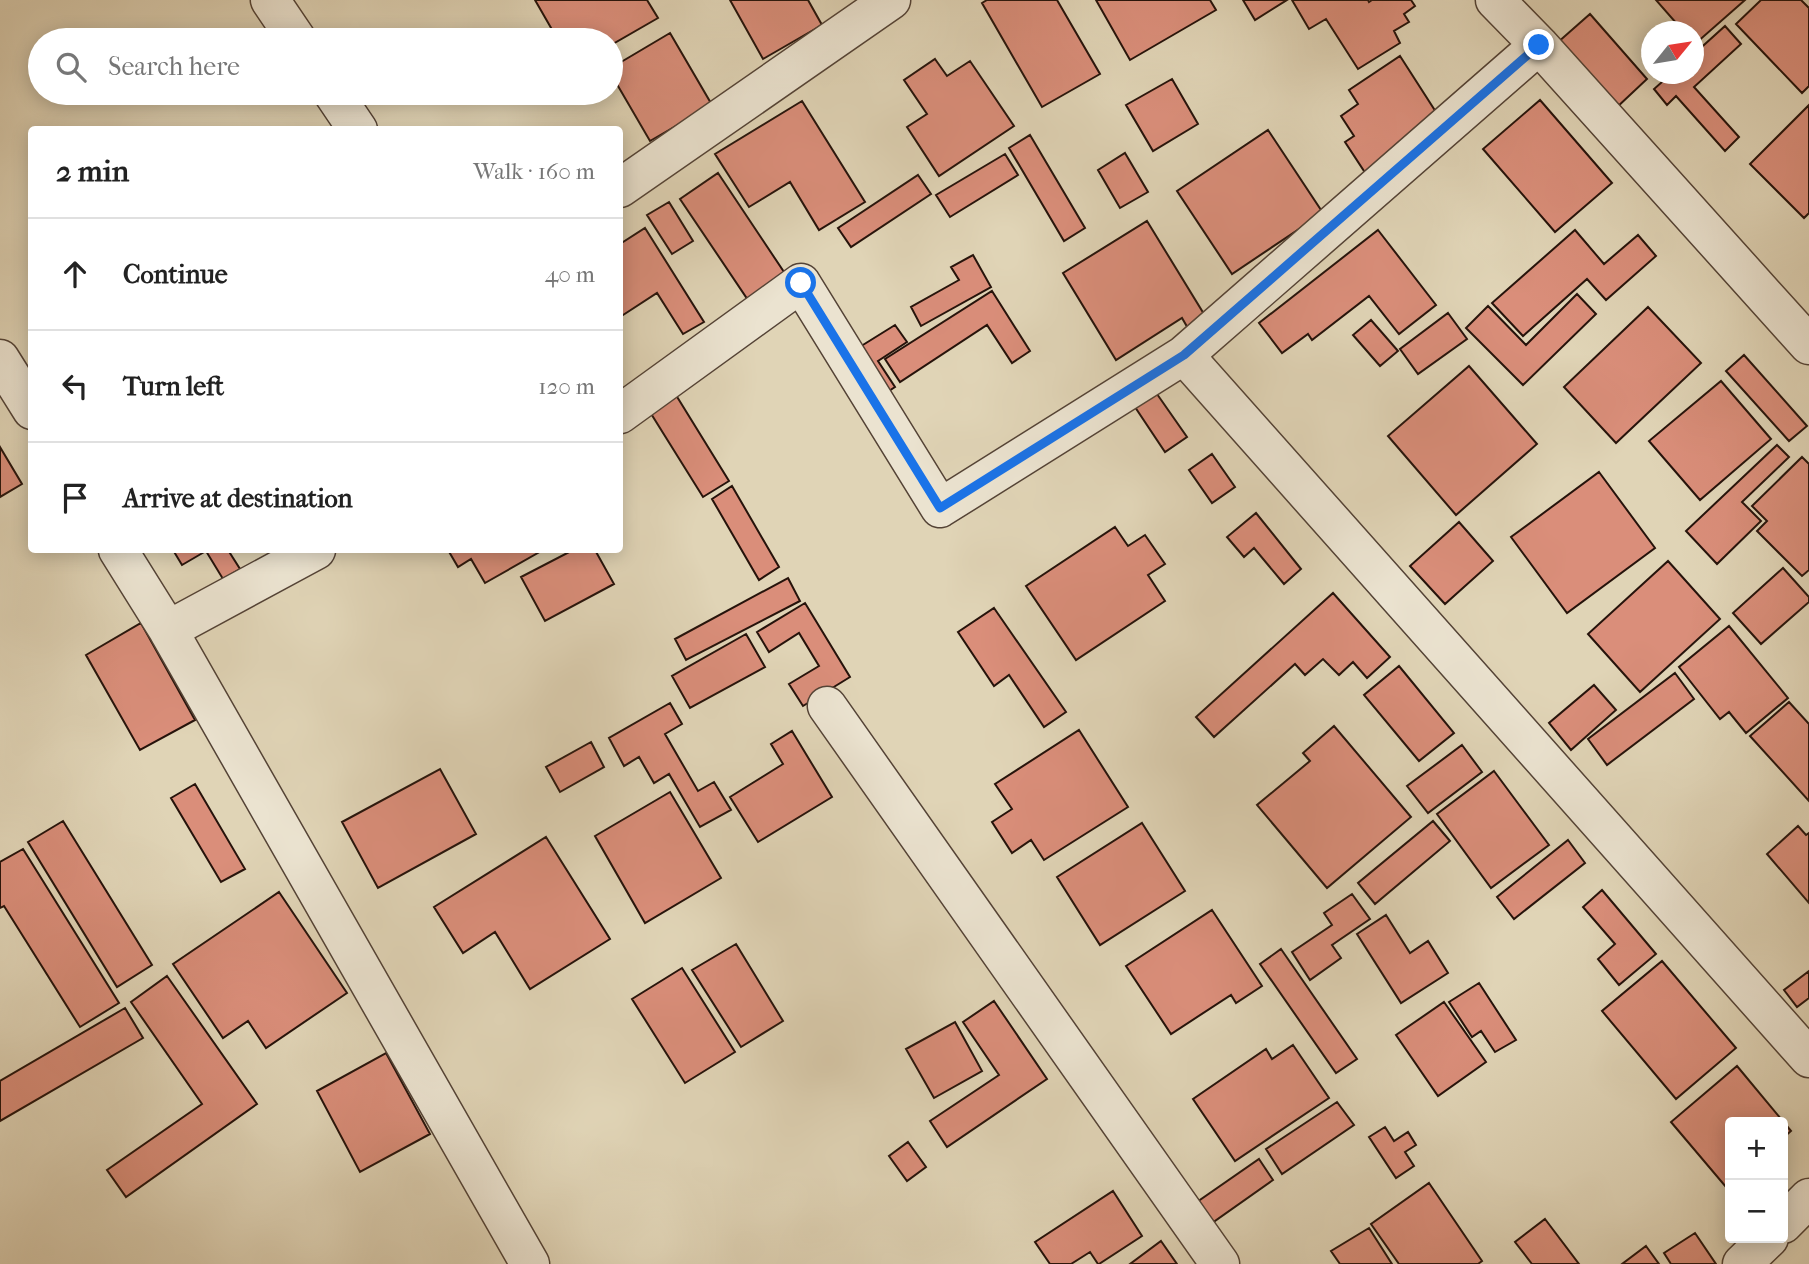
<!DOCTYPE html>
<meta charset="utf-8">
<style>
body{margin:0;font-family:"IM FELL French Canon",serif;background:#f2f2f2;color:#222}
.controls{position:absolute;right:21px;bottom:21px;display:grid;overflow:hidden;border-radius:7px;box-shadow:0 4px 18px #0003}
.controls button{width:63px;height:63px;display:grid;place-items:center;padding:0;border:0;border-bottom:2px solid #e0e0e0;background:#fff;color:#222;font:35px sans-serif}
.compass{position:absolute;left:1641px;top:21px;width:63px;height:63px;border-radius:50%;background:#fff;box-shadow:0 4px 18px #0003;rotate:60deg}
.stop{position:absolute;width:21px;height:21px;margin:-16px;border:5px solid #1a73e8;border-radius:50%;background:#fff}
.stop.end{background:#1a73e8;border-color:#fff;box-shadow:0 2px 7px #0008}
.list{margin:0;padding:0;list-style:none}
h2{display:flex;justify-content:space-between;align-items:center;height:91px;margin:0;padding:0 28px;font-size:30px}
h2 small{font-size:23px;font-weight:400;color:#767676}
.list li{display:grid;grid-template-columns:46px 1fr auto;gap:21px;align-items:center;box-sizing:border-box;height:112px;padding:0 28px;border-top:2px solid #e0e0e0}
.list b{display:block;font-size:26px;white-space:nowrap}
.list em{font-size:23px;font-style:normal;color:#767676}
.icon{flex:none;width:38px;height:38px;fill:none;stroke:currentColor;stroke-width:2;stroke-linecap:round;stroke-linejoin:round}
.map{position:relative;flex:none;width:1809px;height:1264px;overflow:hidden}
.search{position:absolute;background:#fff;box-shadow:0 4px 18px #0003;left:28px;top:28px;width:595px;height:77px;display:flex;align-items:center;gap:18px;box-sizing:border-box;padding:0 24px;border-radius:38px;color:#767676;font-size:26px}
.panel{position:absolute;background:#fff;box-shadow:0 4px 18px #0003;left:28px;top:126px;width:595px;height:427px;border-radius:7px}
.map>svg:first-child{display:block}
.building{fill:#da8e7a;stroke:#26130b;stroke-width:2}
.lines{fill:none;stroke-linecap:round;stroke-linejoin:round}
.minor-casing{stroke:#544336;stroke-width:41}
.minor{stroke:#ebe3d0;stroke-width:38}
.route{stroke:#1a73e8;stroke-width:9}
</style>
<div class="map">
<svg width="1809" height="1264" viewBox="0 0 1809 1264">
<rect width="100%" height="100%" fill="#e0d4b6"/>
<filter id="stains"><feTurbulence type="fractalNoise" baseFrequency=".00286" numOctaves="4"/><feColorMatrix values="0 0 0 0 .2 0 0 0 0 .09 0 0 0 0 .02 0 0 0 .5 -.17"/></filter>
<radialGradient id="worn" r=".72"><stop offset=".6" stop-color="#630" stop-opacity="0"/><stop offset="1" stop-color="#630" stop-opacity=".3"/></radialGradient>
<!-- building -->
<path class="building" d="M535 0H647L658 18 611 45V40H558Z
M730 0H808L822 25 763 59Z
M987 0H1057L1100 74 1042 107 982 3Z
M1096 0H1210L1216 10 1130 60Z
M1243 0H1287L1255 20Z
M1292 0H1368L1369 2 1372 0H1411L1415 6 1404 14 1409 22 1394 31 1400 43 1358 69 1326 19 1309 29Z
M1656 0H1745L1695 44 1694 42V32H1684Z
M1761 0H1801L1809 8V86L1802 93 1736 24Z
M1590 14 1647 79 1615 109 1557 43Z
M1725 26 1741 44 1694 87 1739 137 1725 151 1676 96 1667 105 1654 89 1671 74H1694V54Z
M670 33 712 105 650 141 611 74V68Z
M1400 56 1443 123 1366 174 1345 142 1354 136 1341 116 1358 104 1349 90Z
M935 59 947 76 970 61 1014 126 939 176 907 127 927 114 904 80Z
M1172 79 1198 124 1153 151 1126 105Z
M1540 100 1612 183 1555 232 1483 149Z
M802 101 865 202 819 230 790 182 749 207 715 154Z
M1809 105V213L1804 218 1750 164Z
M1268 130 1323 213 1232 274 1177 191Z
M1030 135 1085 228 1064 241 1009 148Z
M1125 153 1148 192 1120 208 1098 170Z
M1005 154 1018 175 950 217 936 195Z
M718 173 788 278 750 303 680 199Z
M918 175 931 194 851 247 838 228Z
M669 202 693 241 672 254 647 215Z
M1147 221 1207 319 1189 330 1182 318 1116 360 1063 273Z
M645 228 704 322 683 334 657 293 620 317V244Z
M1378 230 1436 305 1399 334 1369 296 1312 340 1308 334 1282 353 1259 323Z
M1575 230 1604 264 1638 235 1656 256 1606 300 1587 279 1523 336 1492 303Z
M973 255 991 287 921 326 911 307 959 280 951 267Z
M992 291 1030 351 1012 363 987 325 900 382 885 359Z
M1577 294 1596 314 1523 385 1466 328 1488 306 1526 345Z
M1648 307 1701 363 1616 443 1564 387Z
M1448 313 1467 339 1418 374 1400 349Z
M1371 320 1398 351 1380 366 1353 335Z
M895 325 907 342 878 361 895 387 878 398 850 353Z
M1744 355 1807 426 1789 441 1726 371Z
M1469 366 1537 444 1456 515 1388 436Z
M1721 381 1771 439 1700 500 1649 441Z
M1150 384 1187 437 1165 452 1129 398Z
M671 387 729 481 703 497 645 404Z
M1777 445 1789 457 1742 502 1761 521 1717 564 1686 531Z
M0 447 22 484 0 497Z
M1212 454 1235 487 1212 503 1189 470Z
M1802 457 1809 464V570L1802 576 1757 531 1767 521 1752 506Z
M1599 472 1655 548 1567 613 1511 537Z
M732 486 779 567 759 580 712 499Z
M1256 513 1301 569 1284 584 1254 548 1244 557 1227 537Z
M1459 522 1493 561 1445 604 1410 566Z
M1115 527 1128 546 1145 535 1165 564 1148 575 1165 601 1076 660 1026 586Z
M173 550H228L240 569 223 579 206 551 182 565Z
M448 550H543L485 583 471 559 458 567Z
M573 550H595L614 584 545 621 521 577Z
M1668 561 1720 619 1640 692 1588 634Z
M1783 568 1809 597V602L1761 644 1733 613Z
M788 578 800 601 686 660 675 639Z
M1333 593 1390 657 1367 678 1353 662 1339 675 1323 659 1305 675 1295 664 1214 737 1196 717Z
M805 603 850 677 803 706 789 684 819 666 799 633 769 652 757 632Z
M994 608 1066 712 1044 727 1009 675 994 686 958 632Z
M141 623 195 720 140 750 86 655Z
M1729 626 1788 698 1746 733 1729 712 1720 719 1679 667Z
M746 634 765 667 690 708 672 676Z
M1399 666 1454 733 1419 761 1364 695Z
M1675 673 1694 699 1607 765 1588 739Z
M1594 685 1616 710 1571 750 1549 723Z
M1789 702 1809 724V801L1750 736Z
M670 703 682 724 665 734 698 791 714 782 731 810 700 827 669 774 654 783 639 757 624 766 609 738Z
M1334 726 1411 817 1327 888 1257 805 1310 761 1303 753Z
M1079 730 1128 807 1044 860 1031 840 1012 853 992 822 1012 809 995 784Z
M792 731 832 797 758 842 730 797 783 764 771 744Z
M591 742 604 767 560 792 546 767Z
M1462 745 1482 772 1428 813 1407 786Z
M440 769 476 834 378 888 342 822Z
M1494 771 1549 845 1491 888 1437 814Z
M195 784 245 869 221 882 171 798Z
M670 792 721 878 645 923 595 836Z
M63 821 152 965 117 987 28 842Z
M1433 821 1450 841 1375 904 1358 883Z
M1142 823 1185 891 1100 945 1057 877Z
M1798 826 1806 835 1809 833V903L1767 854Z
M546 837 610 939 530 989 495 932 463 953 434 907Z
M1568 840 1585 863 1514 919 1497 897Z
M23 849 119 1003 80 1027 4 906 0 908V862Z
M1602 890 1656 954 1619 985 1598 959 1615 944 1583 907Z
M279 892 347 993 266 1048 248 1021 223 1038 173 964Z
M1352 894 1370 919 1332 945 1341 958 1310 980 1292 952 1332 925 1324 913Z
M1212 910 1262 986 1236 1003 1231 995 1171 1034 1126 966Z
M1386 915 1410 953 1428 941 1448 973 1401 1003 1357 934Z
M736 944 783 1021 741 1047 692 970Z
M1281 949 1357 1059 1336 1073 1260 964Z
M1662 961 1736 1048 1676 1099 1602 1011Z
M682 968 735 1052 685 1083 632 999Z
M1809 971V998L1797 1007 1784 990Z
M167 976 257 1104 126 1197 107 1170 202 1104 131 1002Z
M1479 983 1516 1040 1495 1052 1481 1031 1472 1037 1449 1002Z
M994 1001 1047 1079 947 1147 930 1121 999 1075 963 1022Z
M1444 1002 1486 1062 1438 1096 1396 1035Z
M125 1008 143 1038 0 1121V1081Z
M955 1022 982 1071 934 1098 906 1049Z
M1293 1045 1329 1098 1235 1161 1193 1099 1266 1049 1272 1059Z
M386 1053 430 1134 360 1172 317 1091Z
M1737 1066 1791 1131 1783 1138V1122H1730V1183L1726 1187 1671 1122Z
M1337 1102 1354 1125 1282 1174 1266 1149Z
M1385 1127 1394 1141 1408 1132 1416 1145 1405 1152 1414 1166 1396 1178 1369 1137Z
M908 1142 926 1167 907 1181 889 1156Z
M1259 1159 1273 1180 1212 1223 1197 1202Z
M1429 1183 1482 1261 1478 1264H1399L1371 1224Z
M1113 1191 1142 1236 1099 1264H1098L1090 1252 1071 1264H1050L1035 1242Z
M1545 1219 1579 1264H1532L1515 1242Z
M1369 1228 1392 1264H1340L1331 1251Z
M1695 1233 1716 1264H1671L1664 1253Z
M1161 1241 1177 1264H1130Z
M1646 1246 1659 1264H1622Z"/>
<g class="lines">
<!-- minor casing -->
<g class="minor-casing">
<path id="minor" d="M270 0 297 40
M1495 0 1539 45 1809 345
M333 93 358 130
M620 188 891 0
M1184 355 1809 1058
M0 359 32 410
M620 414 801 283 940 508 1184 355 1539 45
M118 550 168 630 530 1264
M168 630 316 550
M827 706 1220 1264
M1783 1224 1809 1198
M1742 1264 1769 1238"/>
</g>
<!-- minor -->
<use href="#minor" class="minor"/>
</g>
<g class="lines">
<!-- route -->
<path class="route" d="M801 283 940 508 1184 355 1539 45"/>
</g>
<rect width="100%" height="100%" filter="url(#stains)"/>
<rect width="100%" height="100%" fill="url(#worn)"/>
</svg>
<div class="controls">
<button>+</button>
<button>−</button>
</div>
<svg class="compass" viewBox="-18 -18 36 36"><path d="M0-13l5 13h-10z" fill="#e53935"/><path d="M0 13l5-13h-10z" fill="#767676"/></svg>
<div class="stop" style="left:801px;top:283px"></div>
<div class="stop end" style="left:1539px;top:45px"></div>
<div class="search"><svg class="icon" aria-label="search" viewBox="0 0 24 24"><circle cx="10" cy="10" r="6"/><path d="M15 15l6 6"/></svg>Search here</div>
<section class="panel">
<h2>2 min<small>Walk · 160 m</small></h2>
<ul class="list">
<li><svg class="icon" aria-label="ahead" viewBox="0 0 24 24"><path d="M12 20V5M6 11l6-6 6 6"/></svg><div><b>Continue</b></div><em>40 m</em></li>
<li><svg class="icon" aria-label="left" viewBox="0 0 24 24"><path d="M17 20v-9H6M10 6l-5 5 5 5"/></svg><div><b>Turn left</b></div><em>120 m</em></li>
<li><svg class="icon" aria-label="arrive" viewBox="0 0 24 24"><path d="M6 21V4h12l-3 4 3 4H6"/></svg><div><b>Arrive at destination</b></div></li>
</ul>
</section>
</div>
